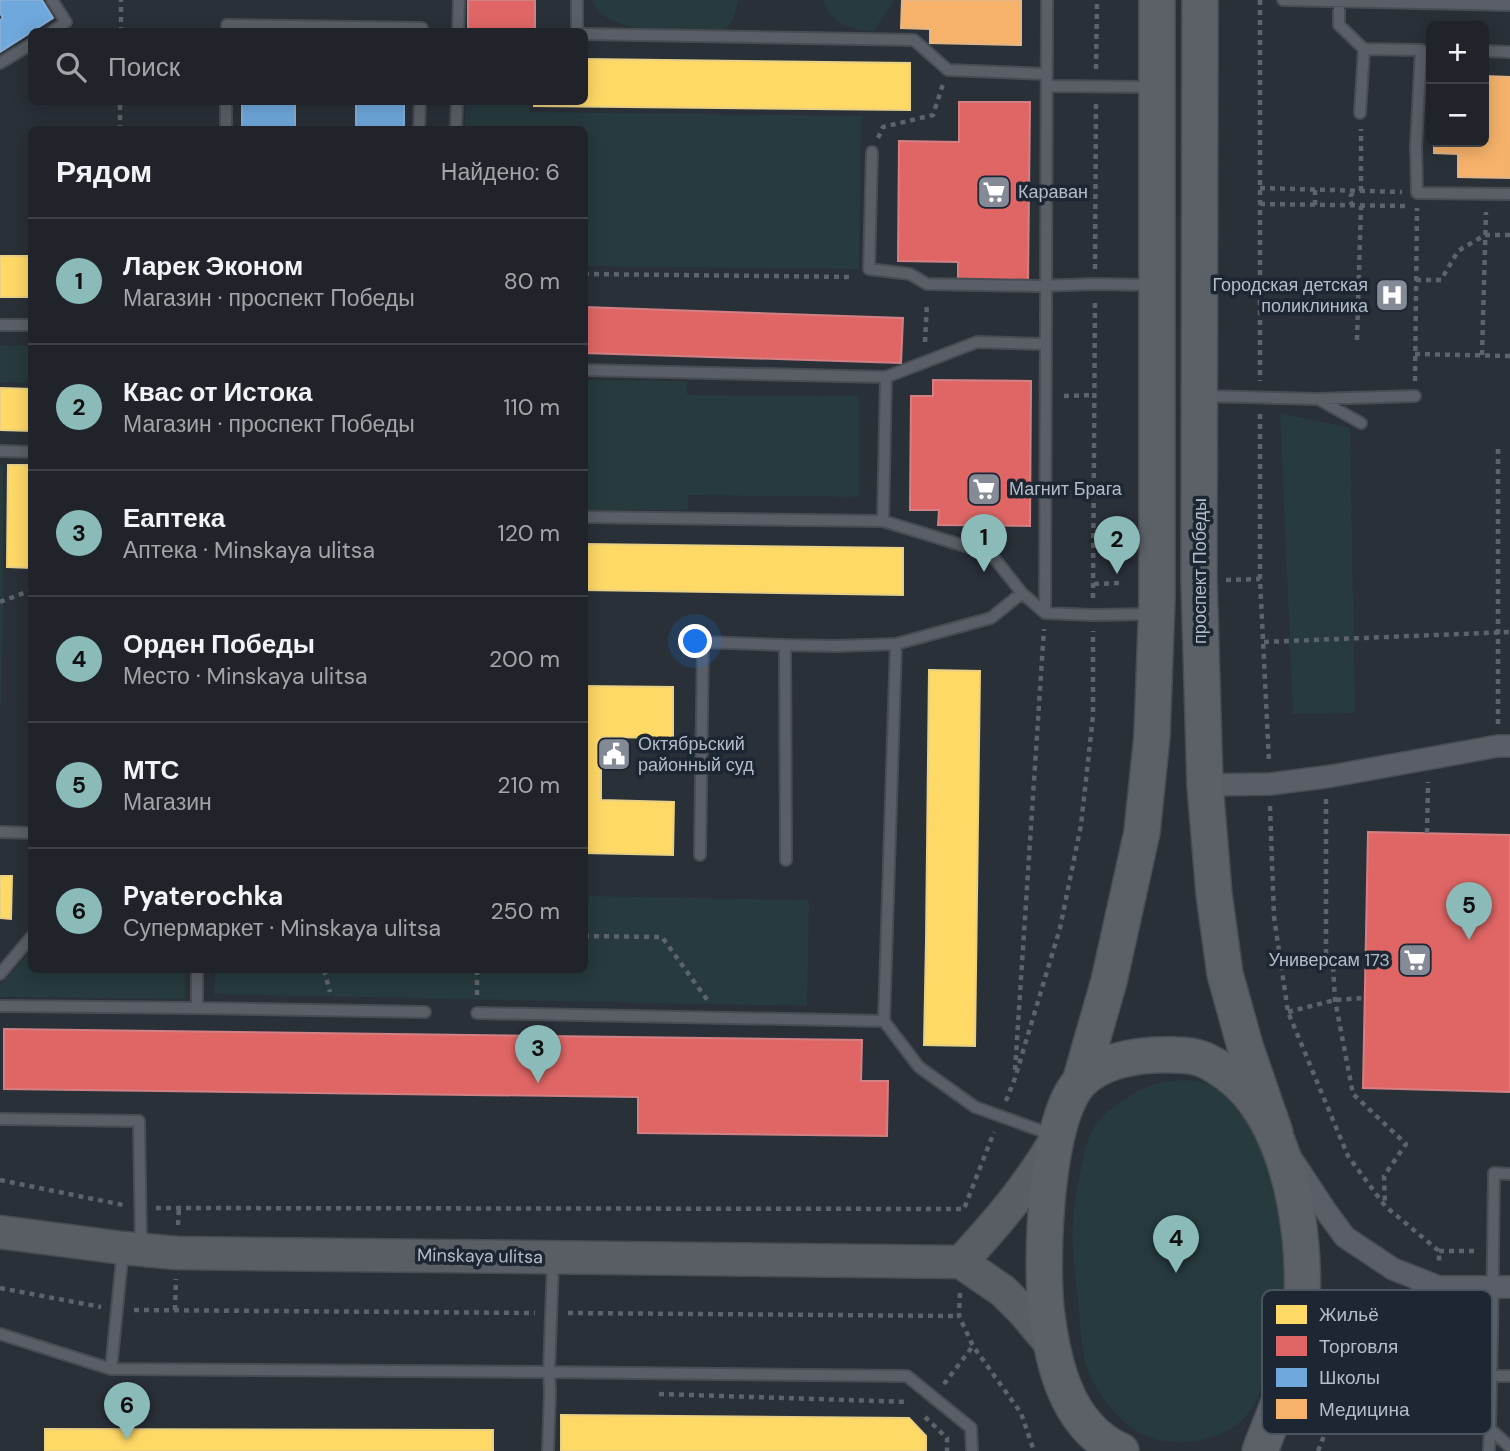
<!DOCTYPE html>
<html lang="ru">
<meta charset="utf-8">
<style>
body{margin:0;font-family:"DM Sans",sans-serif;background:#282c32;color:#f1f3f6}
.controls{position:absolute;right:21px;top:21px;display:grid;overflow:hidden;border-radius:10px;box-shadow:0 4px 18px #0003}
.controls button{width:63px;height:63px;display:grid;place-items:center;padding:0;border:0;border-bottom:2px solid #3d4147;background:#20242a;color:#f1f3f6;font:35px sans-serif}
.you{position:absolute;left:696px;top:642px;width:24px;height:24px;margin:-18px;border:5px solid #fff;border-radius:50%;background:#1a73e8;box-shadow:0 0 0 10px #1a73e833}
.badge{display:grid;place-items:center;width:46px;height:46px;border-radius:50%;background:#8bbbb9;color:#111;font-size:23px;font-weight:700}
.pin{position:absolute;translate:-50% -58px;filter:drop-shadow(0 2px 4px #0008)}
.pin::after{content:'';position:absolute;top:37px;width:24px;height:21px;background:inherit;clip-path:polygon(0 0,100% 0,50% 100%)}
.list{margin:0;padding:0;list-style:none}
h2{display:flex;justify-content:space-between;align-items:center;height:91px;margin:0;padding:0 28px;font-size:30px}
h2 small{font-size:23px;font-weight:400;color:#a2a4a8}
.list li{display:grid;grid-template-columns:46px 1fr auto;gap:21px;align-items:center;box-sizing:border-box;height:126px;padding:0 28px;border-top:2px solid #3d4147}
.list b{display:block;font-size:26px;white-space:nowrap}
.list p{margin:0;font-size:23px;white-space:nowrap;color:#a2a4a8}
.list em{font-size:23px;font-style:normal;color:#a2a4a8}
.icon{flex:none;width:38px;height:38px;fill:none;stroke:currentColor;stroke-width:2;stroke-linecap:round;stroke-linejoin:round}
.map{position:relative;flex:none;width:1510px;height:1451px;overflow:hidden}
.search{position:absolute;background:#20242a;box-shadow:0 4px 18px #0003;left:28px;top:28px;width:560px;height:77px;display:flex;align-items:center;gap:18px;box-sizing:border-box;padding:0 24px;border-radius:10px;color:#a2a4a8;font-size:26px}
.panel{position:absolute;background:#20242a;box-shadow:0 4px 18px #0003;left:28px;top:126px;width:560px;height:847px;border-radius:10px}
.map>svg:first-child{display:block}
.green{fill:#273a3e}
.homes{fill:#ffd966;stroke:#e8d084;stroke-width:2}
.shops{fill:#e06666;stroke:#d38084;stroke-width:2}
.schools{fill:#6fa8dc;stroke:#84aed6;stroke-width:2}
.health{fill:#f6b26b;stroke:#e2b587;stroke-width:2}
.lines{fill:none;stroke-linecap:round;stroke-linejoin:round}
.service-casing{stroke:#484c53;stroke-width:14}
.minor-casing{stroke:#484c53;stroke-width:24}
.secondary-casing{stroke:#484c53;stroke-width:35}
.primary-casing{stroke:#484c55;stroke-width:38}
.path{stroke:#5d636a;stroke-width:4.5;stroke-dasharray:5 5;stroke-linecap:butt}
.service{stroke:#5a5e66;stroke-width:10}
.minor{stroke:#5a5e66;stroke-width:21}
.secondary{stroke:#595d64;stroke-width:32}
.primary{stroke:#5c6168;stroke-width:35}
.labels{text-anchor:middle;stroke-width:7;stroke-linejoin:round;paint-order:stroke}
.poi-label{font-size:18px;fill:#b4bcc9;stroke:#1d2633;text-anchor:start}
.street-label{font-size:18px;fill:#b4bcc9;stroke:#1d2633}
.key{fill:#1d2633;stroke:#4a5360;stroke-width:2}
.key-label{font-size:19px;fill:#b4bcc9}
</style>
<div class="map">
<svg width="1510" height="1451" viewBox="0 0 1510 1451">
<rect width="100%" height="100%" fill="#2a3038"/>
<!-- green -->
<path class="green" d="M592 0H738C736 10 734 24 724 29 715 34 702 32 692 32 665 32 601 31 592 0Z
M823 0H893V2L874 31C854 32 828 22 823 0Z
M465 102H529V112L861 116 859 269 585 266 584 130 465 129Z
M0 346H31V383L0 382Z
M585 380 687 381V395L859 396V497L688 495V510H585Z
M1280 413 1350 428 1355 713 1293 714Z
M0 465H3V621L0 728Z
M585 896 809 900 807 1006 214 994 215 970H584Z
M31 950 32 970H185V999L0 997V986Z
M1183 1080C1205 1081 1225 1085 1240 1103 1254 1121 1262 1144 1268 1165 1288 1234 1290 1299 1269 1368 1263 1388 1253 1414 1235 1426 1221 1436 1202 1441 1185 1442 1141 1446 1110 1415 1091 1378 1083 1364 1080 1328 1079 1311 1077 1290 1074 1269 1073 1247 1071 1220 1076 1191 1082 1164 1085 1148 1089 1132 1099 1120 1110 1108 1137 1090 1152 1085 1161 1082 1173 1081 1183 1080Z"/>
<!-- homes -->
<path class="homes" d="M584 59 910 63V110L534 106V102H584Z
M0 256H32V297H0Z
M0 388 32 389V431L0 430Z
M8 465H32V568L7 567Z
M584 544 903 548V595L584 590Z
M929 670 980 671 975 1046 924 1045 926 941Z
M584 686 673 687V738L601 737V800L674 802 673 855 584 853Z
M0 876H12L11 919 0 918Z
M561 1415 909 1418 926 1436V1451H561Z
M45 1429 493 1430V1451H45Z"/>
<!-- shops -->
<path class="shops" d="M468 0H535V32H468Z
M959 102H1030L1028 282H958V262L898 261 899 141 959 142Z
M584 307 903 318 901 363 584 353Z
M933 380 1031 381 1030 526 938 525 939 510H910L911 396H933Z
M1368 832 1510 835V1092L1363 1088Z
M4 1029 862 1040 861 1081H888L887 1136 638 1133V1097L4 1089Z"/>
<!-- schools -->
<path class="schools" d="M0 0H42L53 18 0 52V20L3 18 0 13Z
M242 102H295V130H242Z
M356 102H404V130H356Z"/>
<!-- health -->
<path class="health" d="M902 0H1021V45L930 43V29L901 28Z
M1484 76 1510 77V178L1458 177V154L1434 153V142H1484Z"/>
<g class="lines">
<!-- service casing -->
<g class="service-casing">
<path id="service" d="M1283 0 1510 5
M1339 1V25L1364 49
M52 32 66 22 52 0
M227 32V25L422 28V32
M458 32 459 0
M577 32V0
M584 34 914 40 948 70 1046 74
M1484 51 1510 52
M0 63 32 44
M1047 86 1151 87
M1360 113 1364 49 1421 50 1416 146 1417 193 1510 194
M226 130V102
M419 130 420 102
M456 130 457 102
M872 152 869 269 910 274 927 284 1037 286 1095 284 1152 285
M0 325H32
M584 370 886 377 883 521
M886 377 977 342 1046 344
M1204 396 1317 399 1415 396
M1320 400 1361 423
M0 451 32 452
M584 517 883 521 991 554 1022 593 1045 613 1093 615 1152 614
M1022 593 991 618 896 644 884 1021 919 1067 975 1107 1053 1135
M1045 613 1047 0
M0 832 32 833
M700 855 703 642 785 645
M786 860 785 645 835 646 896 644
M0 974 32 936
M0 1006 197 1008 425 1012
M197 1008V970
M477 1013 884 1021
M0 1119 139 1121 141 1247
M1510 1174 1494 1173 1492 1334 1490 1429 1510 1447
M553 1262 549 1372 907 1376 971 1428 972 1451
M0 1334 111 1369 549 1372 550 1391 548 1451
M111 1369 123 1249
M1490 1376H1510
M1489 1451 1490 1429"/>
</g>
<!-- minor casing -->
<g class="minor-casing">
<path id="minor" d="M1205 785 1270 784 1332 776 1498 746H1510
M1293 1161 1328 1214 1345 1237 1393 1269 1439 1287H1510
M1286 1407C1300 1390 1313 1372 1328 1356 1358 1324 1401 1307 1439 1287"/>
</g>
<!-- secondary casing -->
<g class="secondary-casing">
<path id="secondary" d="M0 1232 123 1248 177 1253 961 1262 1003 1291 1024 1312 1050 1343
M961 1262C996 1224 1029 1186 1055 1141"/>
</g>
<!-- primary casing -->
<g class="primary-casing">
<path id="primary" d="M1200 0 1199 580 1205 785 1214 894 1225 974 1245 1046 1275 1133
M1080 1082 1109 981 1142 832 1152 736 1157 598V0
M1121 1451C1066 1427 1052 1361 1046 1308 1041 1258 1045 1117 1081 1081 1105 1058 1144 1054 1176 1055 1199 1055 1210 1061 1229 1075 1298 1126 1312 1267 1297 1346 1289 1382 1273 1416 1260 1451"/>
</g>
<!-- path -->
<path class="path" d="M1260 0V381
M121 32V0
M1096 69 1097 0
M120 130V102
M878 138 883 127 933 115 943 84
M1260 188 1402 192
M1315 190V205
M1361 191V129
M1260 204 1406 206
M1353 206 1350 201 1351 195 1355 191
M1095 269 1096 102
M584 274 853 277
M1416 280H1441L1458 251 1485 235H1510
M1357 340 1361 206
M925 342 927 302
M1415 354 1510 356
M1482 355 1486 212
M1415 381 1417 208
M1064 396 1094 395
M1260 414V579L1269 762
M1226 580 1260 579
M1094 584 1122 583
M1093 598 1095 302
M0 602 32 590
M1264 642 1510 632
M1498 724V448
M1326 799V955L1333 966 1335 1000 1353 1094 1406 1144 1384 1176 1385 1205
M1270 806 1274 917 1288 1012 1348 1156 1385 1206 1439 1251V1264
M1427 833 1428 782
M584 936 662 937 708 1001
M324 970 330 992
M477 970V997
M1288 1012 1335 1000 1364 998
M1015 1070 1044 629
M1006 1101 1015 1078 1060 928 1081 825 1093 716V631
M0 1180 123 1205
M156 1208 964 1209 994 1132
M178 1225 179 1207
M1439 1251H1477
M0 1288 101 1307
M960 1293 959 1316 973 1346 1021 1413 1034 1451
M134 1310 535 1313
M175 1310 176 1279
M568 1313 959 1316
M1438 1332 1476 1333
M944 1384 973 1346
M659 1394 909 1402
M925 1417 947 1438V1451
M1318 1451 1342 1390 1438 1332 1439 1311"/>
<!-- service -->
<use href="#service" class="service"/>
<!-- minor -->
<use href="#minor" class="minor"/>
<!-- secondary -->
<use href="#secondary" class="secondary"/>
<!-- primary -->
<use href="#primary" class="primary"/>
</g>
<!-- icons -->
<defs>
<g id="supermarket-square" transform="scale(1.75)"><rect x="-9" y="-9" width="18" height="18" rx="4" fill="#848b96" stroke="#1d2633"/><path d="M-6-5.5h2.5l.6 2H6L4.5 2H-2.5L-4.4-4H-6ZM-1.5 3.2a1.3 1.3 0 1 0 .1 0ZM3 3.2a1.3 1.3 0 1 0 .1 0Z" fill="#fff"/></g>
<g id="hospital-square" transform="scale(1.75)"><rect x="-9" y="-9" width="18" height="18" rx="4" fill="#848b96" stroke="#1d2633"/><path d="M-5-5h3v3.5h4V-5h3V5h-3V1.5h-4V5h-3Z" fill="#fff"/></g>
<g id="civic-square" transform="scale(1.75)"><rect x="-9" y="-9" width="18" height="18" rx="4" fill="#848b96" stroke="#1d2633"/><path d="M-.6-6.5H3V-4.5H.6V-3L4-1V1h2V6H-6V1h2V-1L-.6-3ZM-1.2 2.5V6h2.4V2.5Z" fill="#fff"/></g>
</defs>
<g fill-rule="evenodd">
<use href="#supermarket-square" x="994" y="192"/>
<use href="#hospital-square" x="1392" y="295"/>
<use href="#supermarket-square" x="984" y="489"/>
<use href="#civic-square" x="614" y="754"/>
<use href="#supermarket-square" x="1415" y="960"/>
</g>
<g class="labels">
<!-- poi labels -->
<g class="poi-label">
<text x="1018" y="198">Караван</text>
<text x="1368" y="291" text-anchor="end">Городская детская<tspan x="1368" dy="21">поликлиника</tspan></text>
<text x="1009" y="495">Магнит Брага</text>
<text x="638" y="750">Октябрьский<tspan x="638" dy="21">районный суд</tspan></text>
<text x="1390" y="966" text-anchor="end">Универсам 173</text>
</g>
<!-- street labels -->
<g class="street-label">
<text transform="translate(1200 571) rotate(-90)" y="6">проспект Победы</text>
<text transform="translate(480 1256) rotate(1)" y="6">Minskaya ulitsa</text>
</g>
</g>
<!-- legend -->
<rect x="1262" y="1290" width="230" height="144" rx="10" class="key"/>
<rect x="1276" y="1305" width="31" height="19" fill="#ffd966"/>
<rect x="1276" y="1336" width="31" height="20" fill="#e06666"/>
<rect x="1276" y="1368" width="31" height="19" fill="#6fa8dc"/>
<rect x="1276" y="1399" width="31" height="20" fill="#f6b26b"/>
<g class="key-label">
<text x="1319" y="1321">Жильё</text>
<text x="1319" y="1353">Торговля</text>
<text x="1319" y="1384">Школы</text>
<text x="1319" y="1416">Медицина</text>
</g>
</svg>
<div class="controls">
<button>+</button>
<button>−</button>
</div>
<div class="you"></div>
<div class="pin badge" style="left:984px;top:572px">1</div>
<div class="pin badge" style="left:1117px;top:574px">2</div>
<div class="pin badge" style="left:538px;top:1083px">3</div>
<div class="pin badge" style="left:1176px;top:1273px">4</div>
<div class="pin badge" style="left:1469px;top:940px">5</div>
<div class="pin badge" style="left:127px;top:1440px">6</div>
<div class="search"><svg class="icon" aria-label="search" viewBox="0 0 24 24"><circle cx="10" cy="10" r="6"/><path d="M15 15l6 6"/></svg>Поиск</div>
<section class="panel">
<h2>Рядом<small>Найдено: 6</small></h2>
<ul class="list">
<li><span class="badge">1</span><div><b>Ларек Эконом</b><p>Магазин · проспект Победы</p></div><em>80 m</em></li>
<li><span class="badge">2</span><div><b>Квас от Истока</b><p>Магазин · проспект Победы</p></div><em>110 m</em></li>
<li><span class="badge">3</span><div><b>Еаптека</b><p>Аптека · Minskaya ulitsa</p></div><em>120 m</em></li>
<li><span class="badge">4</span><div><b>Орден Победы</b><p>Место · Minskaya ulitsa</p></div><em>200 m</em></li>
<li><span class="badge">5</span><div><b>МТС</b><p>Магазин</p></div><em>210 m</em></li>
<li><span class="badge">6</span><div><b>Pyaterochka</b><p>Супермаркет · Minskaya ulitsa</p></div><em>250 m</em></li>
</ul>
</section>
</div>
